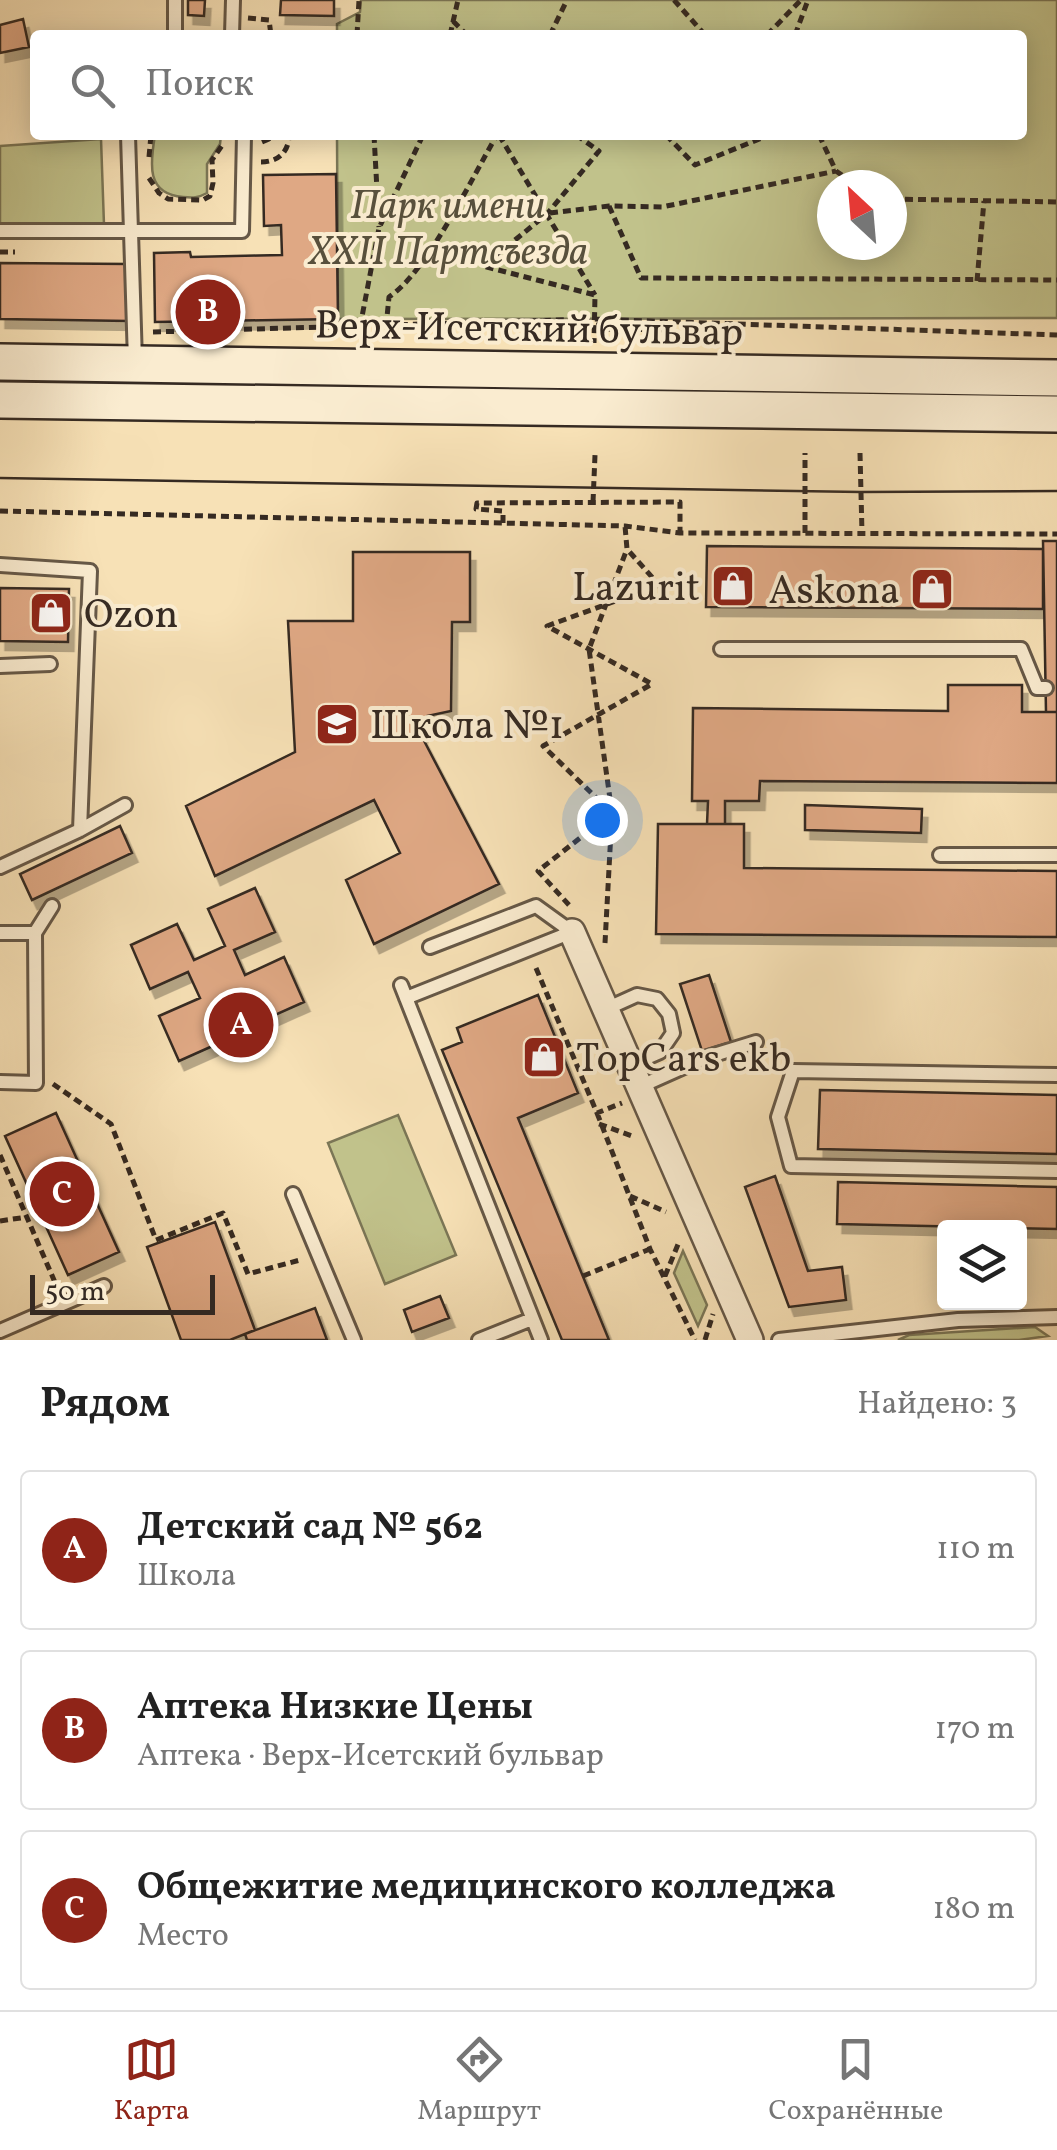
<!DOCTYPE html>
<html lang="ru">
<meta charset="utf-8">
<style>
body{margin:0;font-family:Vollkorn,serif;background:#f6f6f6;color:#222}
.controls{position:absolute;right:30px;bottom:30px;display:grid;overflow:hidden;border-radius:10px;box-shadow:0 5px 25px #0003}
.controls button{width:90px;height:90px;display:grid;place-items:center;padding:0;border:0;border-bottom:2px solid #e0e0e0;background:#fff;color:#222;font:50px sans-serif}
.compass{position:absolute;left:817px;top:170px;width:90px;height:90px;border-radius:50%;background:#fff;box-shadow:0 5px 25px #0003;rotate:334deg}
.scale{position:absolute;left:30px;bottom:25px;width:185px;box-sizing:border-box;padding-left:10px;border:5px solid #352a22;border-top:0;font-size:28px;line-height:35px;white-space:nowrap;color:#352a22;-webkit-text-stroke:8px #faecd0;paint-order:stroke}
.you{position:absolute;left:602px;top:820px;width:35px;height:35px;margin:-25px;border:8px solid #fff;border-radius:50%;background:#1a73e8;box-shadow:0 0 0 15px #1a73e833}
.badge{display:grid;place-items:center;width:65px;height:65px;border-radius:50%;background:#8f2418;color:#fff;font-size:32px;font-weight:700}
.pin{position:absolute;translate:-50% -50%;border:5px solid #fff;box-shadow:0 2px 10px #0006}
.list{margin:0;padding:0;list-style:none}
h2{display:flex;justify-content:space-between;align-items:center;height:130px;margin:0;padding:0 40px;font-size:42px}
h2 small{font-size:32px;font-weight:400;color:#767676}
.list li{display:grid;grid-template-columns:65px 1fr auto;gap:30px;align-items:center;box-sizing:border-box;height:160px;margin:0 20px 20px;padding:0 20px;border:2px solid #e0e0e0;border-radius:10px}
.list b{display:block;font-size:38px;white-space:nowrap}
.list p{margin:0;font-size:32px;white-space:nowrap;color:#767676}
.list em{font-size:32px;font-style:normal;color:#767676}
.icon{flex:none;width:55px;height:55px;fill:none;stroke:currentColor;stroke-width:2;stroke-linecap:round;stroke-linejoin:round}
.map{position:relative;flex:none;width:1057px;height:1340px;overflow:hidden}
.search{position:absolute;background:#fff;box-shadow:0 5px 25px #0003;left:30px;right:30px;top:30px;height:110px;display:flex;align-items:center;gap:25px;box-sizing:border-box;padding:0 35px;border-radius:10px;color:#767676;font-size:38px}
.sheet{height:670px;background:#fff}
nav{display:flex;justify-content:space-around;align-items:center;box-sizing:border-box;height:140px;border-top:2px solid #e0e0e0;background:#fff;font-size:28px;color:#767676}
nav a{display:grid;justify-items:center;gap:5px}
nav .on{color:#8f2418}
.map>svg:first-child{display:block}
.green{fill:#c1c28b;stroke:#7b7656;stroke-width:2.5;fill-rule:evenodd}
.building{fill:#dfa884;stroke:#352a22;stroke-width:2.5;filter:url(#shadow)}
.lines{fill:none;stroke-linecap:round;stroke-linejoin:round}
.lane-casing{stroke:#665847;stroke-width:18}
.street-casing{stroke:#665847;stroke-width:30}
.secondary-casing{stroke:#352a22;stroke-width:40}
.path{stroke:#352a22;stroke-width:5;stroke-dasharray:8 5;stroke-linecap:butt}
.lane{stroke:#faecd0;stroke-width:12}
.street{stroke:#faecd0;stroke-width:25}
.secondary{stroke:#faecd0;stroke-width:35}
.tram{stroke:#352a22;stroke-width:2.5}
.labels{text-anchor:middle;stroke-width:8;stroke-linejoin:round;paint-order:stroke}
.park-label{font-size:40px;font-style:italic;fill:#58503c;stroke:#faecd0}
.street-label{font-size:40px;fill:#352a22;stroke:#faecd0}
.poi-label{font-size:40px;fill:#352a22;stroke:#faecd0;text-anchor:start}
</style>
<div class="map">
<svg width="1057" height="1340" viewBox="0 0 1057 1340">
<defs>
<filter id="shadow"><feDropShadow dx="5.5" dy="9" stdDeviation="0" flood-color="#0004"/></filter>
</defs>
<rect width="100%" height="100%" fill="#f7e1b6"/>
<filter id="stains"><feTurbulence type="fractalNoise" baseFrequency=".002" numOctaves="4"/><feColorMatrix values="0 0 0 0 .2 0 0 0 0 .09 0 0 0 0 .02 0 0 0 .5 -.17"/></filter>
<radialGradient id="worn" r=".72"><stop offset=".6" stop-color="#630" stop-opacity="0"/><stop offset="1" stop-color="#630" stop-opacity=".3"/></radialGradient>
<!-- green -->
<path class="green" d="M361 0H1057V318L338 319 337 135H1022V35H337V24L360 12ZM832 185H892V245H832Z
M155 135H221L220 144 207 164V193C198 198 193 198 183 197 146 194 150 164 155 135Z
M101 139 104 225H0V146Z
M398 1115 456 1255 385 1284 328 1143Z
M683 1251 707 1305 698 1326 674 1273Z
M1035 1327 1048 1336 1019 1340H898L909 1335Z"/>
<!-- building -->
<path class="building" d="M188 0H205L204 16 188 15Z
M281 0H334V16L280 15Z
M23 19 29 47 0 53V25Z
M336 174 338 319 155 322 154 253 190 252 191 257 282 255 281 225 264 226 263 175Z
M0 263 129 264 128 321 0 319Z
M1043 541H1057V712H1046Z
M707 546 1043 549V609L706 607Z
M353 552H470V622H452L451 711 427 716 421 735 499 884 374 944 346 880 400 853 374 800 215 876 186 806 295 752 288 621H353Z
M0 588 69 589 68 642 0 641Z
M948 685H1022V712H1057V783L760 781 759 801H725V824H707L708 801H692L693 708 948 711Z
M805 805 922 809 921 833 805 830Z
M658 824H744V868L1057 871V937L656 934Z
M120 826 132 853 32 900 20 874Z
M255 888 275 932 234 950 245 975 284 957 304 1002 257 1023 243 992 211 1006 226 1040 179 1061 159 1016 200 998 188 972 150 989 131 945 177 924 194 960 225 946 208 909Z
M709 975 731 1042 702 1051 680 984Z
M538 995 578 1093 518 1118 609 1340H562L442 1050 462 1042 457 1028Z
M820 1090 1057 1095V1154L818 1149Z
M56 1113 119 1252 68 1275 5 1136Z
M775 1176 808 1271 842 1267 846 1300 789 1307 745 1187Z
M838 1182 1057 1187V1229L837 1224Z
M215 1222 255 1330 230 1340H181L147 1247Z
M440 1296 449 1318 412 1332 404 1310Z
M315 1308 327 1340H247L245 1334Z"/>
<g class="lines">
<!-- lane casing -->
<g class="lane-casing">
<path id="lane" d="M175 35V0
M232 35 233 0
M128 135 135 361
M0 231H242L244 135
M0 565 90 571 80 830
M721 649H1021L1037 688H1046
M0 666 50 664
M940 855H1057
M0 867 80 830 125 805
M0 933H35L36 1083 0 1082
M35 933 52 906
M430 947 536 906 572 932
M401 985 541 1340
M406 998 572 932
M606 1009 637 995 657 999 669 1014 673 1033 660 1052 630 1065
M1057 1075 793 1071 778 1117 791 1166 1057 1171
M639 1087 704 1058 756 1042
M293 1194 354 1340
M0 1331 104 1286
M479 1340 532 1319
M779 1340 958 1320 1057 1317"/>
</g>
<!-- street casing -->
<g class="street-casing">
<path id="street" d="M572 932 750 1340"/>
</g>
<!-- secondary casing -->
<g class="secondary-casing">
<path id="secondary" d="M0 362 1057 378
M0 400 1057 414"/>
</g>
<!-- path -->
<path class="path" d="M674 0 705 35
M248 18 269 20 271 35
M453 21 467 35
M357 35 359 0
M450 35 458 0
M550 35 567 0
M767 35 801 0
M795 35 808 0
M374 135 379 227
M499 135 595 295
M576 135 599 151 547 214 483 266 595 295 594 343
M666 135 695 165 769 135
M819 135 836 171 856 185
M262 142 269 139 270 135
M149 157 151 135
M261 162C278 162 289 152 289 135
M149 178 159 193 168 199 203 200 210 196 213 183 212 160 223 144
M892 199 1057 202
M609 206 641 278 1057 280
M550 213 609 206 662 207 836 171
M0 252H15
M977 281 984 201
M597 322 609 329 668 330V338L698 337 697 345
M360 327 379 228 423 135
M386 327 389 297C428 271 471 179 497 135
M153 332 593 319 1057 335
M860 453 862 533
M593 502 595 455
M0 511 625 526 680 533 1057 534
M503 523V511L476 509 477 503 680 502V533
M805 533V453
M569 905 538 871 612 813 543 746 652 684 547 626 659 585 627 549 625 526
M605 943 612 813 589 649 627 549
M536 968 597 1113 622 1103
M53 1084 111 1124 156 1240 223 1213 248 1274 300 1260 301 1263
M597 1113 650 1249 695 1340
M599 1124 635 1137
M0 1155 57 1287
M630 1196 666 1212
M0 1221 27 1217
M583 1276 650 1249
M665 1276 679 1242
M705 1340 713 1314"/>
<!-- lane -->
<use href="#lane" class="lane"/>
<!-- street -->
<use href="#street" class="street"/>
<!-- secondary -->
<use href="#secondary" class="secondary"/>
<!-- tram -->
<path class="tram" d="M0 478 861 492 1057 491"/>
</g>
<!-- icons -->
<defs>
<g id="shop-square" transform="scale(2.25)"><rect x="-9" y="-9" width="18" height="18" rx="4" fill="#8f2418" stroke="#faecd0"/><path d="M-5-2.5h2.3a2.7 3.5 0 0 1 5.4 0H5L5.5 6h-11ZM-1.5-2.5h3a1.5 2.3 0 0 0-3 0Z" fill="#fff"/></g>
<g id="school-square" transform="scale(2.25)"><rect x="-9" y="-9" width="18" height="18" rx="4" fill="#8f2418" stroke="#faecd0"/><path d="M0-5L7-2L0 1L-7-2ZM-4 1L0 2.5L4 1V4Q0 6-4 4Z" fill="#fff"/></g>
</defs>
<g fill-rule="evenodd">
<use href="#shop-square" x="733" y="586"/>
<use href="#shop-square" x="932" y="589"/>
<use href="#shop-square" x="51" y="613"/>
<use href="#school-square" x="337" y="724"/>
<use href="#shop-square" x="544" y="1057"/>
</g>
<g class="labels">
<!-- park labels -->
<g class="park-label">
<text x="448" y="218">Парк имени<tspan x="448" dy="46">XXII Партсъезда</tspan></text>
</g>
<!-- street labels -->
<g class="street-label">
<text transform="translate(529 327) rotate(1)" y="14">Верх-Исетский бульвар</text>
</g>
<!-- poi labels -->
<g class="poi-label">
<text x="700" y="600" text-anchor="end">Lazurit</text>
<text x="900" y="603" text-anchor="end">Askona</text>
<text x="84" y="627">Ozon</text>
<text x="370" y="738">Школа №1</text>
<text x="576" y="1071">TopCars ekb</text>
</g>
</g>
<rect width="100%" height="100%" filter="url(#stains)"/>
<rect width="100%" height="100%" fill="url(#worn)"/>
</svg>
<div class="controls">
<button><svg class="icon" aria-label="layers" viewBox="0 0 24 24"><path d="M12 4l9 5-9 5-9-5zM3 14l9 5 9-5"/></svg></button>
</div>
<svg class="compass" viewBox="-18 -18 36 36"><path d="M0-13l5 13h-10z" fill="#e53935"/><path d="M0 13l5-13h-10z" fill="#767676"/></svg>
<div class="scale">50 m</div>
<div class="you"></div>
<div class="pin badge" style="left:241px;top:1025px">A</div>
<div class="pin badge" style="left:208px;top:312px">B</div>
<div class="pin badge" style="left:62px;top:1194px">C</div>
<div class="search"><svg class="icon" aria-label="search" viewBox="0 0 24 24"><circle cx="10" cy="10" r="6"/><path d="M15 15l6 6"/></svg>Поиск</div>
</div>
<section class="sheet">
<h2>Рядом<small>Найдено: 3</small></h2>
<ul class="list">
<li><span class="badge">A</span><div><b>Детский сад № 562</b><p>Школа</p></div><em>110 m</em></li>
<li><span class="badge">B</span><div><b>Аптека Низкие Цены</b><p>Аптека · Верх-Исетский бульвар</p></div><em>170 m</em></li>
<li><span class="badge">C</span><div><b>Общежитие медицинского колледжа</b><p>Место</p></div><em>180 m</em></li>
</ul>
</section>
<nav>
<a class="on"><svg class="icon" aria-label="map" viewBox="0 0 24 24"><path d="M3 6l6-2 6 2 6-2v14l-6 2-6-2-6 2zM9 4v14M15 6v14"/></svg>Карта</a>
<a><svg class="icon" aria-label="directions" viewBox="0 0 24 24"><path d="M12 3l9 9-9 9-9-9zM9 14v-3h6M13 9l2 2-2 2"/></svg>Маршрут</a>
<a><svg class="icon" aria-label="saved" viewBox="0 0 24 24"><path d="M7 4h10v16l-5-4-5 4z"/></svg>Сохранённые</a>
</nav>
